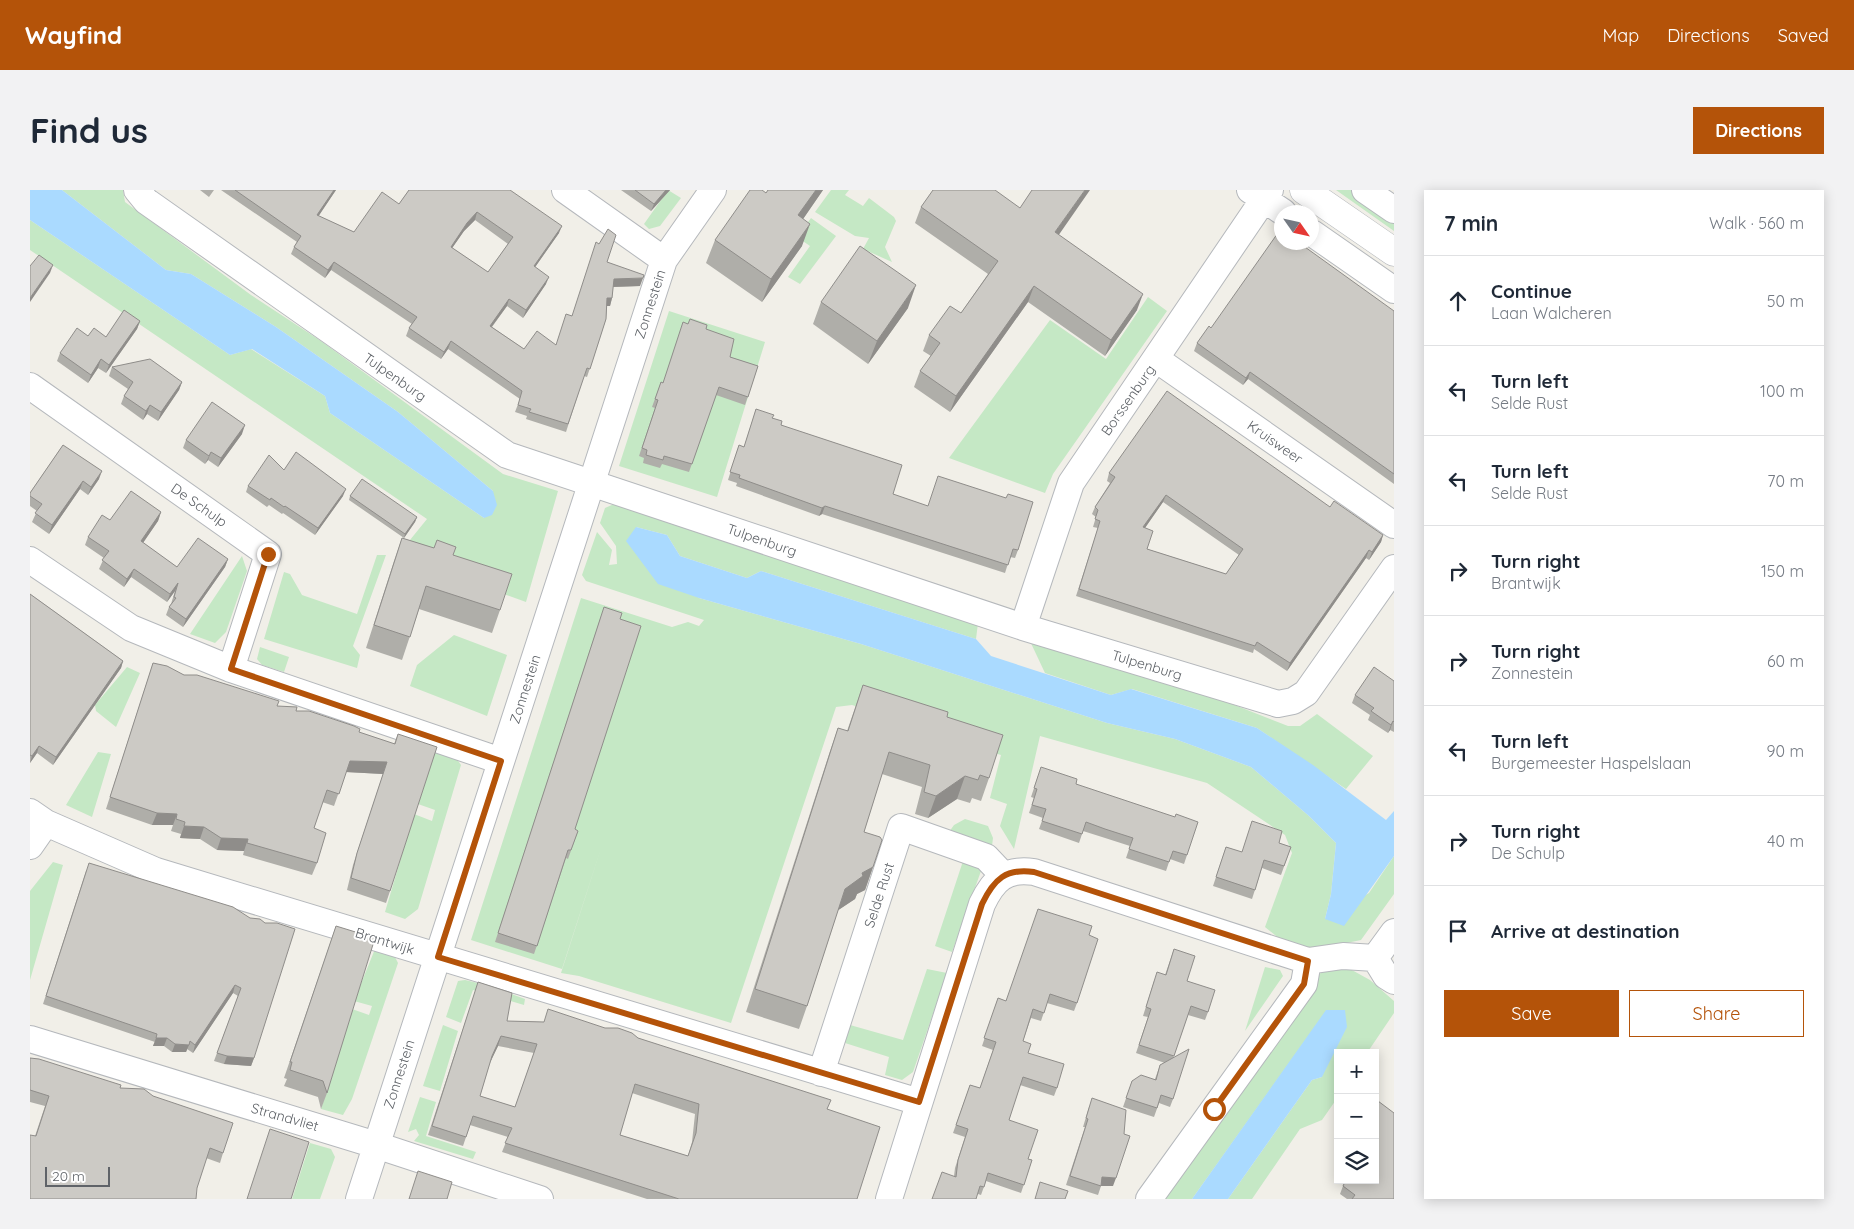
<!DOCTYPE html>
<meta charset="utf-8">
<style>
body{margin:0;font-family:Quicksand,sans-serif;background:#f2f2f3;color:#1f2937}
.controls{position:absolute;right:15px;bottom:15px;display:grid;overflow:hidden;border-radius:0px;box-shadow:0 2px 12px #0003}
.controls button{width:45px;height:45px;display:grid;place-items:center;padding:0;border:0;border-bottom:1px solid #e0e1e3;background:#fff;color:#1f2937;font:25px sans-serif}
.compass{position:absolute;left:1244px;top:15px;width:45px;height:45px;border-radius:50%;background:#fff;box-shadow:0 2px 12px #0003;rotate:124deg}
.scale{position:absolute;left:15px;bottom:12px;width:65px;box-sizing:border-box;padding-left:5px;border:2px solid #5f6368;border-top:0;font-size:14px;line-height:18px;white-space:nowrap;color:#5f6368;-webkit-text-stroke:4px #fff;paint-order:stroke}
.stop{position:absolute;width:15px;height:15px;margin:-11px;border:4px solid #b45309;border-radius:50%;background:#fff}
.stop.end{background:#b45309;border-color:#fff;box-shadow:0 1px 5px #0008}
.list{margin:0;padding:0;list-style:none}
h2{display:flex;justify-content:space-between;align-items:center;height:65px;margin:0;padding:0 20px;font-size:21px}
h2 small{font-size:16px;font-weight:400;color:#747a83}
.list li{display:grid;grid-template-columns:32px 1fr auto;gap:15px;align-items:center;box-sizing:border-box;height:90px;padding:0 20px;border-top:1px solid #e0e1e3}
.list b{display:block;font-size:19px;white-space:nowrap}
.list p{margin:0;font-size:16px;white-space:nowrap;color:#747a83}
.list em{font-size:16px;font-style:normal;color:#747a83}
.actions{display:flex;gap:10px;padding:15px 20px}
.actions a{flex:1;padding:11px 0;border:1px solid #b45309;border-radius:0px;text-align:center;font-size:18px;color:#b45309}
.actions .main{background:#b45309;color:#fff}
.icon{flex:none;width:28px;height:28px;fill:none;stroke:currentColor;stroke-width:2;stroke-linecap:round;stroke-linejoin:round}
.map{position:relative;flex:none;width:1364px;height:1009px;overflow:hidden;border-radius:0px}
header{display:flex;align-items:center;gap:30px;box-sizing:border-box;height:70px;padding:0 25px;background:#b45309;color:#fff}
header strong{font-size:24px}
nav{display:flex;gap:28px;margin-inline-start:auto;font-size:18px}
.intro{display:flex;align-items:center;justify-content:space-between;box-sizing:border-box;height:120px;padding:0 30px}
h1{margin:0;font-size:35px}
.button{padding:12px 22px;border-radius:0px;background:#b45309;color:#fff;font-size:18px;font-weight:700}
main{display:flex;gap:30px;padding:0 30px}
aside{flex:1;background:#fff;border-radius:0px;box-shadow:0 2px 12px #0003}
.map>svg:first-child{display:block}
.green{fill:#c5e8c5}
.water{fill:#aadaff}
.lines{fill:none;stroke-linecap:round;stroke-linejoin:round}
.minor-casing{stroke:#b5b8bc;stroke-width:28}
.tertiary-casing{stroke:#b5b8bc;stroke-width:29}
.minor{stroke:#fff;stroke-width:26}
.tertiary{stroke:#fff;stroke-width:28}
.wall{fill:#afaea9;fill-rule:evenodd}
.shaded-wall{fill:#8f8d8a}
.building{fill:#cccac5;stroke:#8f8d8a;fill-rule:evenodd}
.route{stroke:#b45309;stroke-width:6}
.labels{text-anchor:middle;stroke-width:4;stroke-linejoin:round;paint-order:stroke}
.street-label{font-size:14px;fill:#5f6368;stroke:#fff}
</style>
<header>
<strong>Wayfind</strong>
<nav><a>Map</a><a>Directions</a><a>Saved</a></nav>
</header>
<div class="intro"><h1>Find us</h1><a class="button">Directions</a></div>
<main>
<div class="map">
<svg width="1364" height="1009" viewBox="0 0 1364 1009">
<rect width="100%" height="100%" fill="#f1efe8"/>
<!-- green -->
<path class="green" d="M32 0H93L95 12 221 105 291 151 473 284 528 301 496 412 367 366 397 329 0 60V30L200 165 221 159 295 206 300 223 454 328 463 301 368 222 246 137 161 84 136 80Z
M638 0 651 8 630 36 619 39 614 34Z
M801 0H819L815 5 833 16 839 8 864 27 866 31 855 57 862 72 833 59 839 48 825 46 785 22Z
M1306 0H1323L1364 29V41Z
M781 28 806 46 770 94 758 87 780 56 767 47Z
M1118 107 1137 121 1023 284 1015 303 919 268 1020 130 1076 169Z
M639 121 735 152 687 307 589 276Z
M584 314 948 433 946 449 731 381 717 388 650 366 637 345 606 337 669 408 831 454 1077 533 1145 549 1221 577 1279 626 1306 653 1301 704 1295 729 1339 703 1364 666V704L1331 750 1267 763 1235 737 1262 663 1255 645 1177 593 1010 546 984 659 970 636 977 614 960 608 971 565 912 548 911 543 822 515 806 517 701 833 549 786 531 783 573 652 532 779 441 750 551 408 642 437 658 432 669 436 674 430 556 391 552 385 567 342 582 360 579 375 587 374 586 356 570 333 575 318Z
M347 365H356L323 456 330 465 327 478 234 449 254 382 260 384 272 405 327 424Z
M212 366 217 381 196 442 185 453 160 444Z
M424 445 477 465 457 526 380 496 387 475Z
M999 449 1202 514 1258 536H1270L1287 524 1343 566 1316 599 1227 538 1102 499 1081 505 1015 483Z
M230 457 259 467 254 482 232 475 227 469Z
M97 477 110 483 86 537 66 521 65 515Z
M370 549 426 568 431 575 388 719 375 729 355 722 384 624 402 631 405 620 388 614Z
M68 562 81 564 62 627 36 615Z
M935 629 958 636 963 648 962 656 919 642 924 635Z
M933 671 946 673 951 681 922 762 905 756Z
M23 672 33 675 0 790V701Z
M345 759 364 765 368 773 322 909 313 925 291 919 322 819 339 825 342 816 324 811Z
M1235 777 1250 780 1253 786 1215 841Z
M897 779 917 783 883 882 872 890 855 885 859 867 815 853 820 835 873 850Z
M1320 779 1340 790 1364 811V823L1337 863H1308V907L1292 930 1270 939 1222 1009H1198L1282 890 1292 887 1297 820 1162 1009H1133L1289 784 1295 781Z
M435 790 460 796 495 809 494 815 443 800 431 833 416 827 428 791Z
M413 835 428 841 410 901 393 896Z
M390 907 406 912 396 946 446 962 443 969 384 951 389 945 386 939 378 942Z
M280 953 301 959 305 967 290 1009H262Z"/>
<!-- water -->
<path class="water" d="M0 0H32L136 80 161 84 246 137 368 222 463 301 467 315 462 325 454 328 300 223 295 206 222 159 200 165 0 30Z
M606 337 637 345 650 366 717 388 731 381 946 449 961 466 1081 505 1101 499 1227 538 1283 575 1356 630 1364 621V666L1314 736 1295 729 1301 704 1306 653 1279 626 1221 577 1145 549 1077 533 831 454 669 408 628 394 596 351Z
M1296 820H1315L1317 837 1292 887 1282 890 1198 1009H1162Z"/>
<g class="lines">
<!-- minor casing -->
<g class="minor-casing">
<path id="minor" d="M107 0 116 11 477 265 993 437 1248 514 1263 511 1276 503 1364 378
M535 0 634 70
M1220 0 1253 22
M1335 0 1364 20
M1282 43 1364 100
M1126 169 1364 335
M0 196 238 364 201 479
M0 370 101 438 201 479 471 571
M993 437 1041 293 1240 0
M0 622 16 633 126 681 889 912
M0 656 16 633
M1345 768 1356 786 1364 791
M0 849 346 955 510 1009
M791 883 871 637 956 667 974 686
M329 1009 634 70 683 0
M859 1009 952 714C964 689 976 678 1004 682L1278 771 1313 766 1345 768 1364 742
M1119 1009 1274 794 1278 771"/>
</g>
<!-- tertiary casing -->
<g class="tertiary-casing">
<path id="tertiary" d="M1274 0 1364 62"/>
</g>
<!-- minor -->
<use href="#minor" class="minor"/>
<!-- tertiary -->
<use href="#tertiary" class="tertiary"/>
</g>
<!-- wall -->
<path class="wall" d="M170 0H184L179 7Z
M191 0H306L288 26 324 42 369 14 379 0 529 43 505 77 516 94 493 128 477 116 462 137 494 159 526 155 542 126 577 72 610 96 583 97 582 108 580 116H577L576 129 557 187 554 186 536 242 496 229 497 226 485 222 490 209 418 159 411 169 376 146 379 138 382 134 301 80 295 88 261 64 264 57 267 52ZM445 30 478 54 458 82 422 58 434 41Z
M591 0H640L621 21Z
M738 0H793L773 29 772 56 732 112 676 73 685 50 736 3Z
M891 17 1029 45 1107 120 1075 166 998 112 920 222 884 197 890 181 901 166 893 161 899 145 931 123 958 84 885 33Z
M791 112 878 118 838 174 783 134Z
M1364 121V294L1218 189 1213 195 1164 161 1167 153 1181 138Z
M110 131 107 139 76 183 68 178 58 193 27 171 30 163 58 146 76 147Z
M676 139 700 167 728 176 715 215 686 205 659 282 632 274 630 278 613 273 614 268 609 266 625 218 622 217 631 192H633Z
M82 177 152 192 149 200 128 231 117 224 113 230 91 214 94 206 98 199 79 186Z
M726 219 742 228 751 235 863 304 988 360 985 368 980 367 975 383 792 324 789 326 706 296 707 293 698 290 709 255 714 257Z
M212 244 188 277 178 270 175 274 153 258 156 250Z
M33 255 69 289 58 305 50 299 19 344 2 332 7 321 0 316V303Z
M254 280 313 306 285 345 253 323 252 324 239 315 237 317 216 302 218 296Z
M1079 283 1300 317 1353 345 1351 352 1339 370 1336 368 1257 481 1224 459 1223 463 1046 406 1068 338 1063 337 1066 327 1062 324 1065 317 1080 293 1077 291ZM1133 312 1209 365 1196 384 1117 359 1115 338Z
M320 306 387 327 385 332 374 348 319 310Z
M131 322 128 331 113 353 147 377 198 369 195 377 153 437 136 425 139 417 141 414 145 401 137 412 101 387 94 397 69 379 74 368 55 355 58 347 80 330Z
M372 348 423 365 470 420 462 443 389 419 372 470 336 458 364 371Z
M0 404 93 471 91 478 23 575 7 563 0 573Z
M571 426 590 429 545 639 548 641 538 669 536 668 504 764 465 752Z
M123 473 154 485 247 516 266 521 364 554 368 544 360 701 356 713 317 700 323 675 353 584 316 582 304 616 292 612 284 638 287 673 282 685 213 665 214 661 187 660 170 649 150 648 151 644 141 641 143 635H122L76 619Z
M1364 491V542L1360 540 1358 543 1338 530 1340 525 1322 513 1325 505Z
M833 495 917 527 959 588 951 611 942 608 940 613 927 609 898 628 885 624 892 597 852 584 834 642 843 677 835 700 827 704 825 709 808 720 777 816 769 839 716 822 800 561 808 538 817 541Z
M1008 586 1046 594 1157 665 1154 674 1140 669 1136 681 1096 668 1100 656 1072 647 1053 641 1049 653 1009 639 1013 628 999 623 1004 608 1001 607Z
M1249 653 1261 657 1251 685 1232 678 1222 709 1183 696 1196 657 1211 662Z
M56 681 203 717 224 868 221 876 194 874 184 871 208 806 203 803 163 863 157 859 156 862H142L134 856H123L125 852 13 814Z
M306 736 297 903 291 919 288 907 254 896 257 889 254 888Z
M1059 745 1047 813 1044 821 1017 813 1011 831 1001 828 993 851 998 863 1027 898 1024 906 990 895 979 930 998 969 1002 970 991 1003 956 991 951 1005 948 1004 924 986 925 978 935 947 923 943 940 895 950 898 963 860 952 856 968 808 976 811Z
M1144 759 1157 791 1178 822 1175 830 1158 825 1143 868V909L1140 917 1129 913 1124 927 1093 917 1102 891 1125 889 1130 875 1135 873 1106 863 1118 827 1113 826 1124 791 1135 785Z
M445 802 477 831 514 832 608 848 798 919 827 1009H617L472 962 478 947 440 935 433 956 398 945ZM468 856 504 863 485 917 450 906 460 872ZM602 903 665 924 662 952 658 966 590 945Z
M0 868 90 898 193 963 190 973 176 968 167 998 5 946 15 916 0 912Z
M1059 917 1083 996H1071L1068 1005 1036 995 1055 937H1053Z
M1313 996 1364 1009H1317L1310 1004Z"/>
<!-- shaded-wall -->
<path class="shaded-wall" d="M304 0H306L284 33 287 25Z
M636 0H640L621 21 624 14Z
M786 0H793L760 48 768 25Z
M1055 0H1060L1019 59 1025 42Z
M447 22 445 30 434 41 418 64 421 57 437 33Z
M780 34 772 56 732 112 741 89Z
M532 36 529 43 501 83 504 76Z
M304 72 301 80 295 88 298 80Z
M23 75 20 83 0 112V108Z
M519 87 516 94 493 128 496 120Z
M613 88 610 96 581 97 584 89Z
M886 95 878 118 838 174 847 151Z
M1004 96 998 112 920 222 926 206Z
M1113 104 1107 120 1075 166 1081 150Z
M577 108H582L580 116H574Z
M479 109 477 116 457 143 460 136Z
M110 131 107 139 76 183 79 175Z
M421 151 418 159 411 169 414 162Z
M71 169 68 178 58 193 61 185Z
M1220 182 1218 189 1213 195 1216 188Z
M152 192 149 200 128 231 131 222Z
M120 215 117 224 113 230 116 221Z
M215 235 212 244 188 277 191 268Z
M181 262 178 270 175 274Z
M72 281 69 289 58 305 61 297Z
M53 291 50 299 19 344 22 335Z
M316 299 313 306 285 345 288 338Z
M1136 305 1133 312 1110 345 1113 337Z
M795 316 792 324 789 326 792 318Z
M131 322 128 331 108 360 111 351Z
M387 327 385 332 374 348 375 344Z
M1353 345 1351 352 1339 370 1342 362Z
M1339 360 1336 368 1257 481 1260 473Z
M198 369 195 377 153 437 156 429Z
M104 379 101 387 94 397 97 389Z
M148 393 145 401 137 412 140 404Z
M93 471 91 478 23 575 26 567Z
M1363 531 1360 540 1358 543 1361 535Z
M9 556 7 563 0 573 2 566Z
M320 571 357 572 353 584 316 582Z
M935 586 927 609 898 628 906 606Z
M127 623 147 624 143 635H122Z
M154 636 174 637 170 649 150 648Z
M191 648 218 649 214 661 187 660Z
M843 677 835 700 827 704 825 709 807 721 815 699 832 683Z
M205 795 203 803 163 863 165 855Z
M471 846 468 856 459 875 462 866Z
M126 848H137L134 856H123Z
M145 854 159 855 156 862H142Z
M197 866 224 868 221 876 194 874Z
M1072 987 1086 988 1083 996H1069Z"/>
<!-- building -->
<path class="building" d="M205 0H304L287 25 324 42 352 2 369 14 379 0H480L532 36 504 76 519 87 496 120 479 109 460 136 494 159 507 141 526 155 536 124 542 126 566 52 569 54 578 39 586 45 577 72 614 85 613 88 584 89 582 108H577L576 129 560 179 557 178 538 234 499 222 501 219 488 215 492 201 421 151 414 162 379 138 387 127 304 72 298 80 264 57 271 46ZM447 22 483 47 458 82 421 57 437 33Z
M605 0H636L624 14Z
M720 0H732L736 3 738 0H786L768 25 780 34 741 89 685 50Z
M903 0H965L990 18 1002 0H1055L1025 42 1113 104 1081 150 1004 96 926 206 890 181 910 153 899 145 920 116 931 123 968 71 891 17Z
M1250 40 1252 41V52H1268L1364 121V284L1220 182 1216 188 1167 153 1179 136 1181 138Z
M830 56 886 95 847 151 791 112Z
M9 65 23 75 0 108V76Z
M94 120 110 131 79 175 71 169 61 185 30 163 47 138 58 146 64 138 76 147Z
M660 129 677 135 676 139 704 149 700 167 728 176 718 207 689 197 662 274 634 266 633 270 616 265 617 260 612 258 628 210 625 209 631 192 633 193 653 132 658 134Z
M120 169 152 192 131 222 120 215 116 221 94 206 103 192 82 177Z
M1137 201 1300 317 1304 311 1353 345 1342 362 1339 360 1260 473 1227 452 1225 456 1049 399 1070 331 1065 329 1068 320 1065 317 1085 287 1079 283ZM1136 305 1213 359 1196 384 1117 359 1123 341 1113 337Z
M182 212 215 235 191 268 181 262 179 266 156 250Z
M726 219 744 225 742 228 752 231 751 235 872 275 863 304 898 316 908 286 976 308 978 304 1003 312 988 360 983 359 978 375 795 316 792 318 709 288 710 285 700 282 709 255 714 257Z
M33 255 72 281 61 297 53 291 22 335 5 323 12 314 0 306V303Z
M266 262 316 299 288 338 255 316 254 317 241 308 240 310 218 296 239 265 254 280Z
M332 289 387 327 375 344 320 306Z
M101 301 131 322 111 351 147 377 168 348 198 369 156 429 139 417 146 408 144 407 148 393 140 404 104 379 97 389 72 370 79 361 58 347 72 325 80 330Z
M372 348 404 358 407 350 426 357 423 365 482 384 470 420 396 396 380 447 344 435Z
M0 404 93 471 26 567 9 556 2 566 0 565Z
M574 417 592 423 590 429 611 436 545 639 548 641 541 660H538L507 756 468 743Z
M123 473 137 476 154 485H167L249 511 247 516 267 517 266 521H279L324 536 330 539 329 542 365 554 368 544 407 557 360 701 321 688 327 663 357 572 320 571 309 604 297 600 284 638 296 643 287 673 217 653 218 649 191 648 174 637 154 636 155 632 146 629 147 624 127 623 80 607Z
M1344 477 1364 491V532L1363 531 1361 535 1341 521 1344 518 1325 505Z
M833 495 918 522 917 527 973 545 959 588 950 585 948 590 935 586 906 606 894 602 900 575 859 562 834 642 850 647 852 650 843 677 832 683 833 686 815 699 777 816 725 799 808 538 818 541Z
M1011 577 1047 589 1046 594 1145 627 1146 624 1168 632 1157 665 1143 661 1139 672 1099 659 1103 648 1075 639 1056 632 1052 644 1012 631 1016 619 1002 615 1007 599 1004 598Z
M1222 631 1252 641 1249 653 1261 657 1254 676 1234 670 1225 700 1186 687 1196 657 1212 662Z
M59 673 203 717 220 728 230 729 235 733H247L265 739 224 868 197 866 187 863 211 798 205 795 165 855 160 851 159 855 145 854 137 848H126L127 844 16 806Z
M1008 719 1062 736 1059 745 1068 749 1047 813 1020 804 1014 823 1003 819 993 851 1001 854 998 863 1034 874 1027 898 993 887 979 930 1008 940 998 969 1002 970 994 995 958 983 954 997 950 996 946 1009H902L912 982 926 987 928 970 938 939 926 935 940 895 950 898 966 852 954 848 968 808 976 811Z
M306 736 345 748 297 903 293 891 260 880 262 872H260Z
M1144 759 1165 766 1157 791 1185 800 1178 822 1161 816 1144 866 1109 855 1121 819 1116 817 1127 782 1136 785Z
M448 792 482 803 477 831 514 832 518 819 575 838H588L602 843 608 848 801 910 797 919 850 937 827 1009H649L475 953 482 938 443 926 436 947 402 936ZM471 846 507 854 485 917 450 906 462 866ZM605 894 669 914 666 943 658 966 590 945Z
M1159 859 1143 909 1131 905 1127 918 1096 908 1102 891 1111 885 1126 890 1130 875Z
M0 868 9 869 91 895 90 898 114 899 123 906 203 933 193 963 180 958 167 998 166 1009H0V945L6 946 19 906 0 900Z
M1062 908 1096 920 1094 944 1100 946 1086 988 1072 987 1071 996 1040 986 1058 929 1056 928Z
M1348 911 1364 923V1009H1322L1325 1005 1313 996 1316 990H1345V915Z
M240 939 279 952 261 1009H217Z
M388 981 422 992 417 1009H379Z
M1010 992 1038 1001 1035 1009H1005Z"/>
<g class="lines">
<!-- route -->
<path class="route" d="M238 364 201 479 471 571 408 767 889 912 952 714C964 689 976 678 1004 682L1278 771 1274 794 1184 919"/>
</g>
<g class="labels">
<!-- street labels -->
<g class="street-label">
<text transform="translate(620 114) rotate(-72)" y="5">Zonnestein</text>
<text transform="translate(365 187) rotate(35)" y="5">Tulpenburg</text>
<text transform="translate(1098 210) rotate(-55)" y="5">Borssenburg</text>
<text transform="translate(1245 252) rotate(35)" y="5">Kruisweer</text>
<text transform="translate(169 315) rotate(35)" y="5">De Schulp</text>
<text transform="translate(732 350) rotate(19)" y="5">Tulpenburg</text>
<text transform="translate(1117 475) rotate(17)" y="5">Tulpenburg</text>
<text transform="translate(495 499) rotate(-72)" y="5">Zonnestein</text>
<text transform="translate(849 705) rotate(-72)" y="5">Selde Rust</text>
<text transform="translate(355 751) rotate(17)" y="5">Brantwijk</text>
<text transform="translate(369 884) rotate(-72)" y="5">Zonnestein</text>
<text transform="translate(255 927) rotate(16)" y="5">Strandvliet</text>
</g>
</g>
</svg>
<div class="controls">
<button>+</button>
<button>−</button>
<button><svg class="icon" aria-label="layers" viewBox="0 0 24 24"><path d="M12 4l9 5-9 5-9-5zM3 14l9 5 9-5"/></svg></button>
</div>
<svg class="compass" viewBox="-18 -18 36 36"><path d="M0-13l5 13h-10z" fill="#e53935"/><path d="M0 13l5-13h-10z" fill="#747a83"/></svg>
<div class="scale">20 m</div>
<div class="stop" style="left:1184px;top:919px"></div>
<div class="stop end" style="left:238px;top:364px"></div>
</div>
<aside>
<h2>7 min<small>Walk · 560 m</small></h2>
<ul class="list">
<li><svg class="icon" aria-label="ahead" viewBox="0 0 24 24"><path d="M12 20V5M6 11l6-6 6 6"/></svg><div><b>Continue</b><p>Laan Walcheren</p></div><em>50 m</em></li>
<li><svg class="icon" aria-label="left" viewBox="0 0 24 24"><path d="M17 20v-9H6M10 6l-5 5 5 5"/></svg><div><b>Turn left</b><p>Selde Rust</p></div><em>100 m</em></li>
<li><svg class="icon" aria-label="left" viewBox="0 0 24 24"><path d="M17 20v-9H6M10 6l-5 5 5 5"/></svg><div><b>Turn left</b><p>Selde Rust</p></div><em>70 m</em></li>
<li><svg class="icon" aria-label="right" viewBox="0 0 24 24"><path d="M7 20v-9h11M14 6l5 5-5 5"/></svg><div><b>Turn right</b><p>Brantwijk</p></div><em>150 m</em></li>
<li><svg class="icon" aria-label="right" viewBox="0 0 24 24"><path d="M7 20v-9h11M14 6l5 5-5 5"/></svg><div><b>Turn right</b><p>Zonnestein</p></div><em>60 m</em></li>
<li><svg class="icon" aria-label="left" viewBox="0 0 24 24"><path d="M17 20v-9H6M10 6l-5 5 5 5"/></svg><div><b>Turn left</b><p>Burgemeester Haspelslaan</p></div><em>90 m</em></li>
<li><svg class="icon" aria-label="right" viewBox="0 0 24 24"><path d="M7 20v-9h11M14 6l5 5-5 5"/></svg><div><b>Turn right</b><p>De Schulp</p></div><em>40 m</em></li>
<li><svg class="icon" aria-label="arrive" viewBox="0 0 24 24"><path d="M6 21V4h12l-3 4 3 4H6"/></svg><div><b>Arrive at destination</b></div></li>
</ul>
<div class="actions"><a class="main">Save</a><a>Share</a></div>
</aside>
</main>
